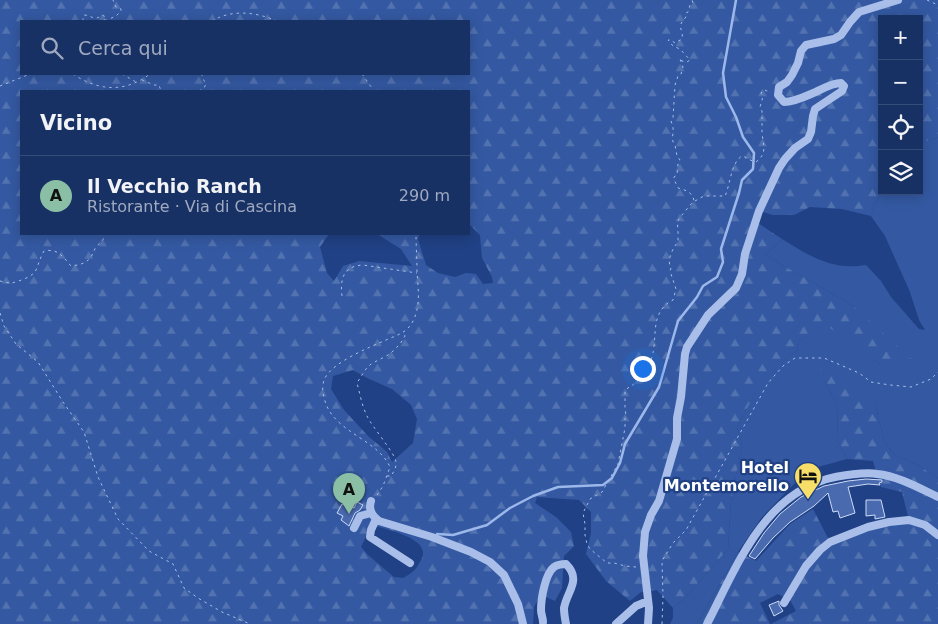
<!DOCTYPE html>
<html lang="it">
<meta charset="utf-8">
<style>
body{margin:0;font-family:"DejaVu Sans",sans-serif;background:#21396a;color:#f1f3f6}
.controls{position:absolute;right:15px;top:15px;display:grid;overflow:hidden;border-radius:0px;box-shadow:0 2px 12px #0003}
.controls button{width:45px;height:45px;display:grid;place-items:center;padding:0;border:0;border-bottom:1px solid #364c78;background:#183164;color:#f1f3f6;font:25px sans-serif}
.you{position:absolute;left:642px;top:368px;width:18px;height:18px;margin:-12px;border:4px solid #fff;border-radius:50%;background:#1a73e8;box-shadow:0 0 0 8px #1a73e833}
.badge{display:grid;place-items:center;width:32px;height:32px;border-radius:50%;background:#8abfa5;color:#111;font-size:16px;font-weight:700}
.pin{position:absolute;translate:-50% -41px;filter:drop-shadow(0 1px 2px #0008)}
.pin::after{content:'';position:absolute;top:26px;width:18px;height:15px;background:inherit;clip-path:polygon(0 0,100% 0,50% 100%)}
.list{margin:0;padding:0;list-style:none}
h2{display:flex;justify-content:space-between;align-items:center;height:65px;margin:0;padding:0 20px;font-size:21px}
h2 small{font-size:16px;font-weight:400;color:#9fa9bf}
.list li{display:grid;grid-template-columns:32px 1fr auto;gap:15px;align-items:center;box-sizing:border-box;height:80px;padding:0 20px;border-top:1px solid #364c78}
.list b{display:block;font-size:19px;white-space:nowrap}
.list p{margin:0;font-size:16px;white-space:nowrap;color:#9fa9bf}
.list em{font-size:16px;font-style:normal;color:#9fa9bf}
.icon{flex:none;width:28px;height:28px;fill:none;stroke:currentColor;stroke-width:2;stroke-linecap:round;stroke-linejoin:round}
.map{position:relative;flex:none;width:938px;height:624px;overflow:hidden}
.search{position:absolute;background:#183164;box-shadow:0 2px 12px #0003;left:20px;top:20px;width:450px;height:55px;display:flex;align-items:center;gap:12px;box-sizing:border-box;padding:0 18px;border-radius:0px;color:#9fa9bf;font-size:19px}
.panel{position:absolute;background:#183164;box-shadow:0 2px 12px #0003;left:20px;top:90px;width:450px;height:145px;border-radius:0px}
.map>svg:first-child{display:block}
.grass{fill:#3459a2}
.forest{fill:url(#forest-firs);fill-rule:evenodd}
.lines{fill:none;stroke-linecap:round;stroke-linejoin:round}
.stream{stroke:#9cb8eb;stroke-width:2.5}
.building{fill:#496aae;stroke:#cddbf7}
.path{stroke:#a9bfe9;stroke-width:1;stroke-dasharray:2.5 4;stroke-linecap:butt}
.minor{stroke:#a9bfe9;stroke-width:8}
.labels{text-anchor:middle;stroke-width:4.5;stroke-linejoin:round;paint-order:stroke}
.poi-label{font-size:16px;font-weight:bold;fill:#fff;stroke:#204185;text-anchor:end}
</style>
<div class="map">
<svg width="938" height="624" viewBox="0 0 938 624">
<defs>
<pattern id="forest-firs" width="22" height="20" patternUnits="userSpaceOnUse" patternTransform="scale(1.25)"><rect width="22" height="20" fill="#3459a2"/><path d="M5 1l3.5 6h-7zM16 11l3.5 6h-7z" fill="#5272b0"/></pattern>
</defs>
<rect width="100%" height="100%" fill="#204185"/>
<!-- grass -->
<path class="grass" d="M938 137V478L918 465 895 455 884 441 875 403 824 380 838 406 837 440 847 459 818 467 798 480 762 517 738 552 697 624H670L673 618V608L685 598 728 549 731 501 742 445 737 427 761 382 790 355 797 351 799 341 823 322 883 366 852 305 765 255 782 239C809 256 833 271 866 265L881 281 891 297 919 329 925 330 919 320 910 292 885 236 871 216 875 203 885 191H919V144Z"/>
<!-- forest -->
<path class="forest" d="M0 0H938V137L919 144V19H882V191H885L875 203 871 216 842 209 810 207 794 215H773L759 211 755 221 782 239 765 255 852 305 915 362 883 366 823 323 799 341 797 351 790 355 761 383 737 427 742 445 731 501 728 549 685 598 673 608 657 590 641 592 630 601 606 581 586 554 591 533V512L579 500 537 497 535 503 556 517 571 532 574 546 564 556 562 588 555 601 541 595 534 607 533 624H0ZM21 21H469V74H21ZM21 91H469V224L480 235 482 258 492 277 493 283 483 284 476 274 466 273 455 277 438 273 426 265 418 239 420 234H377L401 249 412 266 359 261 343 266 334 281 327 273 320 247 329 234H21ZM353 370 367 378 392 389 411 405 417 419 413 443 392 462 387 452 368 436 344 410 331 389 333 376ZM371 525C385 529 431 538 422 558 416 570 414 572 403 578L394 577 368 555 361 547Z
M819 363 841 373 875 403 884 441 895 455 918 465 938 478V624H771L796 611 790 600 778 594 760 603 770 624H697L738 552 756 561 790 524 813 509 830 542 868 527 909 520 902 492 881 487 873 461 847 459 837 440 838 406 824 380Z"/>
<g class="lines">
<!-- stream -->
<path class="stream" d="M437 534 453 535 487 525 510 508 533 496 558 487 603 485 612 478 620 463 625 444 659 387 678 321 697 297 703 286 717 277 723 262 721 249 739 193 742 180 753 169 754 153 743 137 736 117 726 97 723 73 736 0"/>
</g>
<!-- building -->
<path class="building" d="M866 479 882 480V482L879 483 880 485 868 484 848 487 855 513 840 518 838 511 833 512 828 493 814 506 790 522 773 538 755 559 749 556 764 533 780 514 801 497 824 486 848 481Z
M866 500H881L885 517 875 519V515L866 516Z
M357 502 363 505 360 510 355 513 349 526 341 520 343 516 337 513 342 504 344 505 345 503 354 508Z
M779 601V605L783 611 774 616 769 605Z"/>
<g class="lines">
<!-- path -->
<path class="path" d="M927 0 938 5
M83 21V17L84 15C92 15 94 22 102 15L106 17 105 20 101 21
M105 21 116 16 121 11V9L116 7 113 0
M212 21C232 9 256 12 277 21
M73 74C98 91 125 93 150 74
M122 74 136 82
M362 74 374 91
M142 80 154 85H159L161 91
M0 86 30 74
M199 91 204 88 206 84 202 77V74
M695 201 704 196H725C730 186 731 162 742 156 747 157 750 161 756 162 768 153 763 145 762 132 762 125 762 118 762 111L760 107C761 102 764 99 761 94L762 91 765 90 771 93
M0 281C4 282 8 283 12 283 19 281 33 277 36 270 39 263 40 258 44 251 58 248 63 257 71 266 80 265 88 263 92 255 94 252 94 250 96 247 101 241 103 242 105 234
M342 296C340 279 343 266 363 265L417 273
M0 313 4 326 16 344 38 362 63 402 84 432 98 477 118 519 149 551 173 564 184 588 198 598 222 612 250 624
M387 476H391C393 473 397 467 396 462 395 453 372 427 367 416 362 406 360 394 357 383L365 370 371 364 390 354 400 344 405 336 404 333
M377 495 383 486 390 467C378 440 337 433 326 404 323 396 321 386 325 378 333 362 370 347 386 340 397 335 407 333 413 321 421 305 418 289 417 272 417 259 416 246 416 234
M636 567 625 566 614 563H607L590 549 587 544 585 535V524L583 513 590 499 602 492 618 464 625 428V418L626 415 625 409V390C629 387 632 386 635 383 641 379 648 368 651 360 659 338 648 313 673 300L676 289 670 271 671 268C667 262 671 252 675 246 677 242 678 243 678 239 679 232 676 225 679 219 681 216 691 204 694 201 693 192 685 190 678 188 677 184 674 182 674 177L677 175 678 164 680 160 677 156 675 145C670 139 674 135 673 128 673 126 672 124 671 121L673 118 675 85 678 76 681 74 683 67 680 59V58L682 61 687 62 690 60 680 49 673 46 668 40H671L675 43 682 39C684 27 675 29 686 17V13L688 12 690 5 693 3 692 0
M662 624 663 597 662 561 673 543 686 530 768 383 783 366 795 358H824L859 373 871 382 890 385 911 387 931 379 938 372"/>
<!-- minor -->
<path class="minor" d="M371 501C368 510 372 516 379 521L432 537 471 552 490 562 504 575 518 604 523 624
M376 519 371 530 370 537 410 563
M354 528 360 516 371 513
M784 603 806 566 820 550 830 542 868 527 889 522 909 520 925 525 938 535
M543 622C543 618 541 614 541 610 541 599 545 574 554 567 557 565 562 564 566 564 582 580 567 591 564 608 564 613 565 619 566 624
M616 624 636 606 648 601
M648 624 649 608 643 556 645 532 651 515 659 501 677 439V418L681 397 685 354 687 347 708 315 736 288 742 274 745 254 759 211 779 168 785 159 795 148 808 139 811 132 813 116 815 109 842 91 844 86 841 83C831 83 821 90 811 94 802 98 793 102 784 102L778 95 779 87 787 82 792 75 798 63 801 51 806 45 834 39 841 35 850 22 859 12 898 0
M707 624C739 562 767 484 847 475 857 474 867 472 877 474 898 476 919 488 938 497"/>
</g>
<!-- icons -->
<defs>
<g id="hotel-pin" transform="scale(1.4375)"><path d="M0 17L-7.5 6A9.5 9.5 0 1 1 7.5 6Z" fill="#f7de69" stroke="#204185"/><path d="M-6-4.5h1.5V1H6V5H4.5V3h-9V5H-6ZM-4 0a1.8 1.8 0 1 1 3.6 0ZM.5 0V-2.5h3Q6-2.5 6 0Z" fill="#111"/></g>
</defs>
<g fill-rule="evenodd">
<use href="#hotel-pin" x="808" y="476"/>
</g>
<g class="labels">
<!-- poi labels -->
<g class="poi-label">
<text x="789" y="473">Hotel<tspan x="789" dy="18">Montemorello</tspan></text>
</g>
</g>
</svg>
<div class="controls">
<button>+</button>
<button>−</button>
<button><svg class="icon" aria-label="locate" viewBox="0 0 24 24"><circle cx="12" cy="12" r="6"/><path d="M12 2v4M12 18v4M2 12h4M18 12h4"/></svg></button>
<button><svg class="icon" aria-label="layers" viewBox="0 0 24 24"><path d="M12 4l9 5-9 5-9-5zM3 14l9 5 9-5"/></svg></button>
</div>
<div class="you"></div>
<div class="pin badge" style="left:349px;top:514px">A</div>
<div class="search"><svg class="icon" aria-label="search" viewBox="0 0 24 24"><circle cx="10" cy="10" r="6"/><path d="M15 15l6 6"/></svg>Cerca qui</div>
<section class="panel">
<h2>Vicino<small></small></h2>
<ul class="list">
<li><span class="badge">A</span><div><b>Il Vecchio Ranch</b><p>Ristorante · Via di Cascina</p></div><em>290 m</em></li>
</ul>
</section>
</div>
